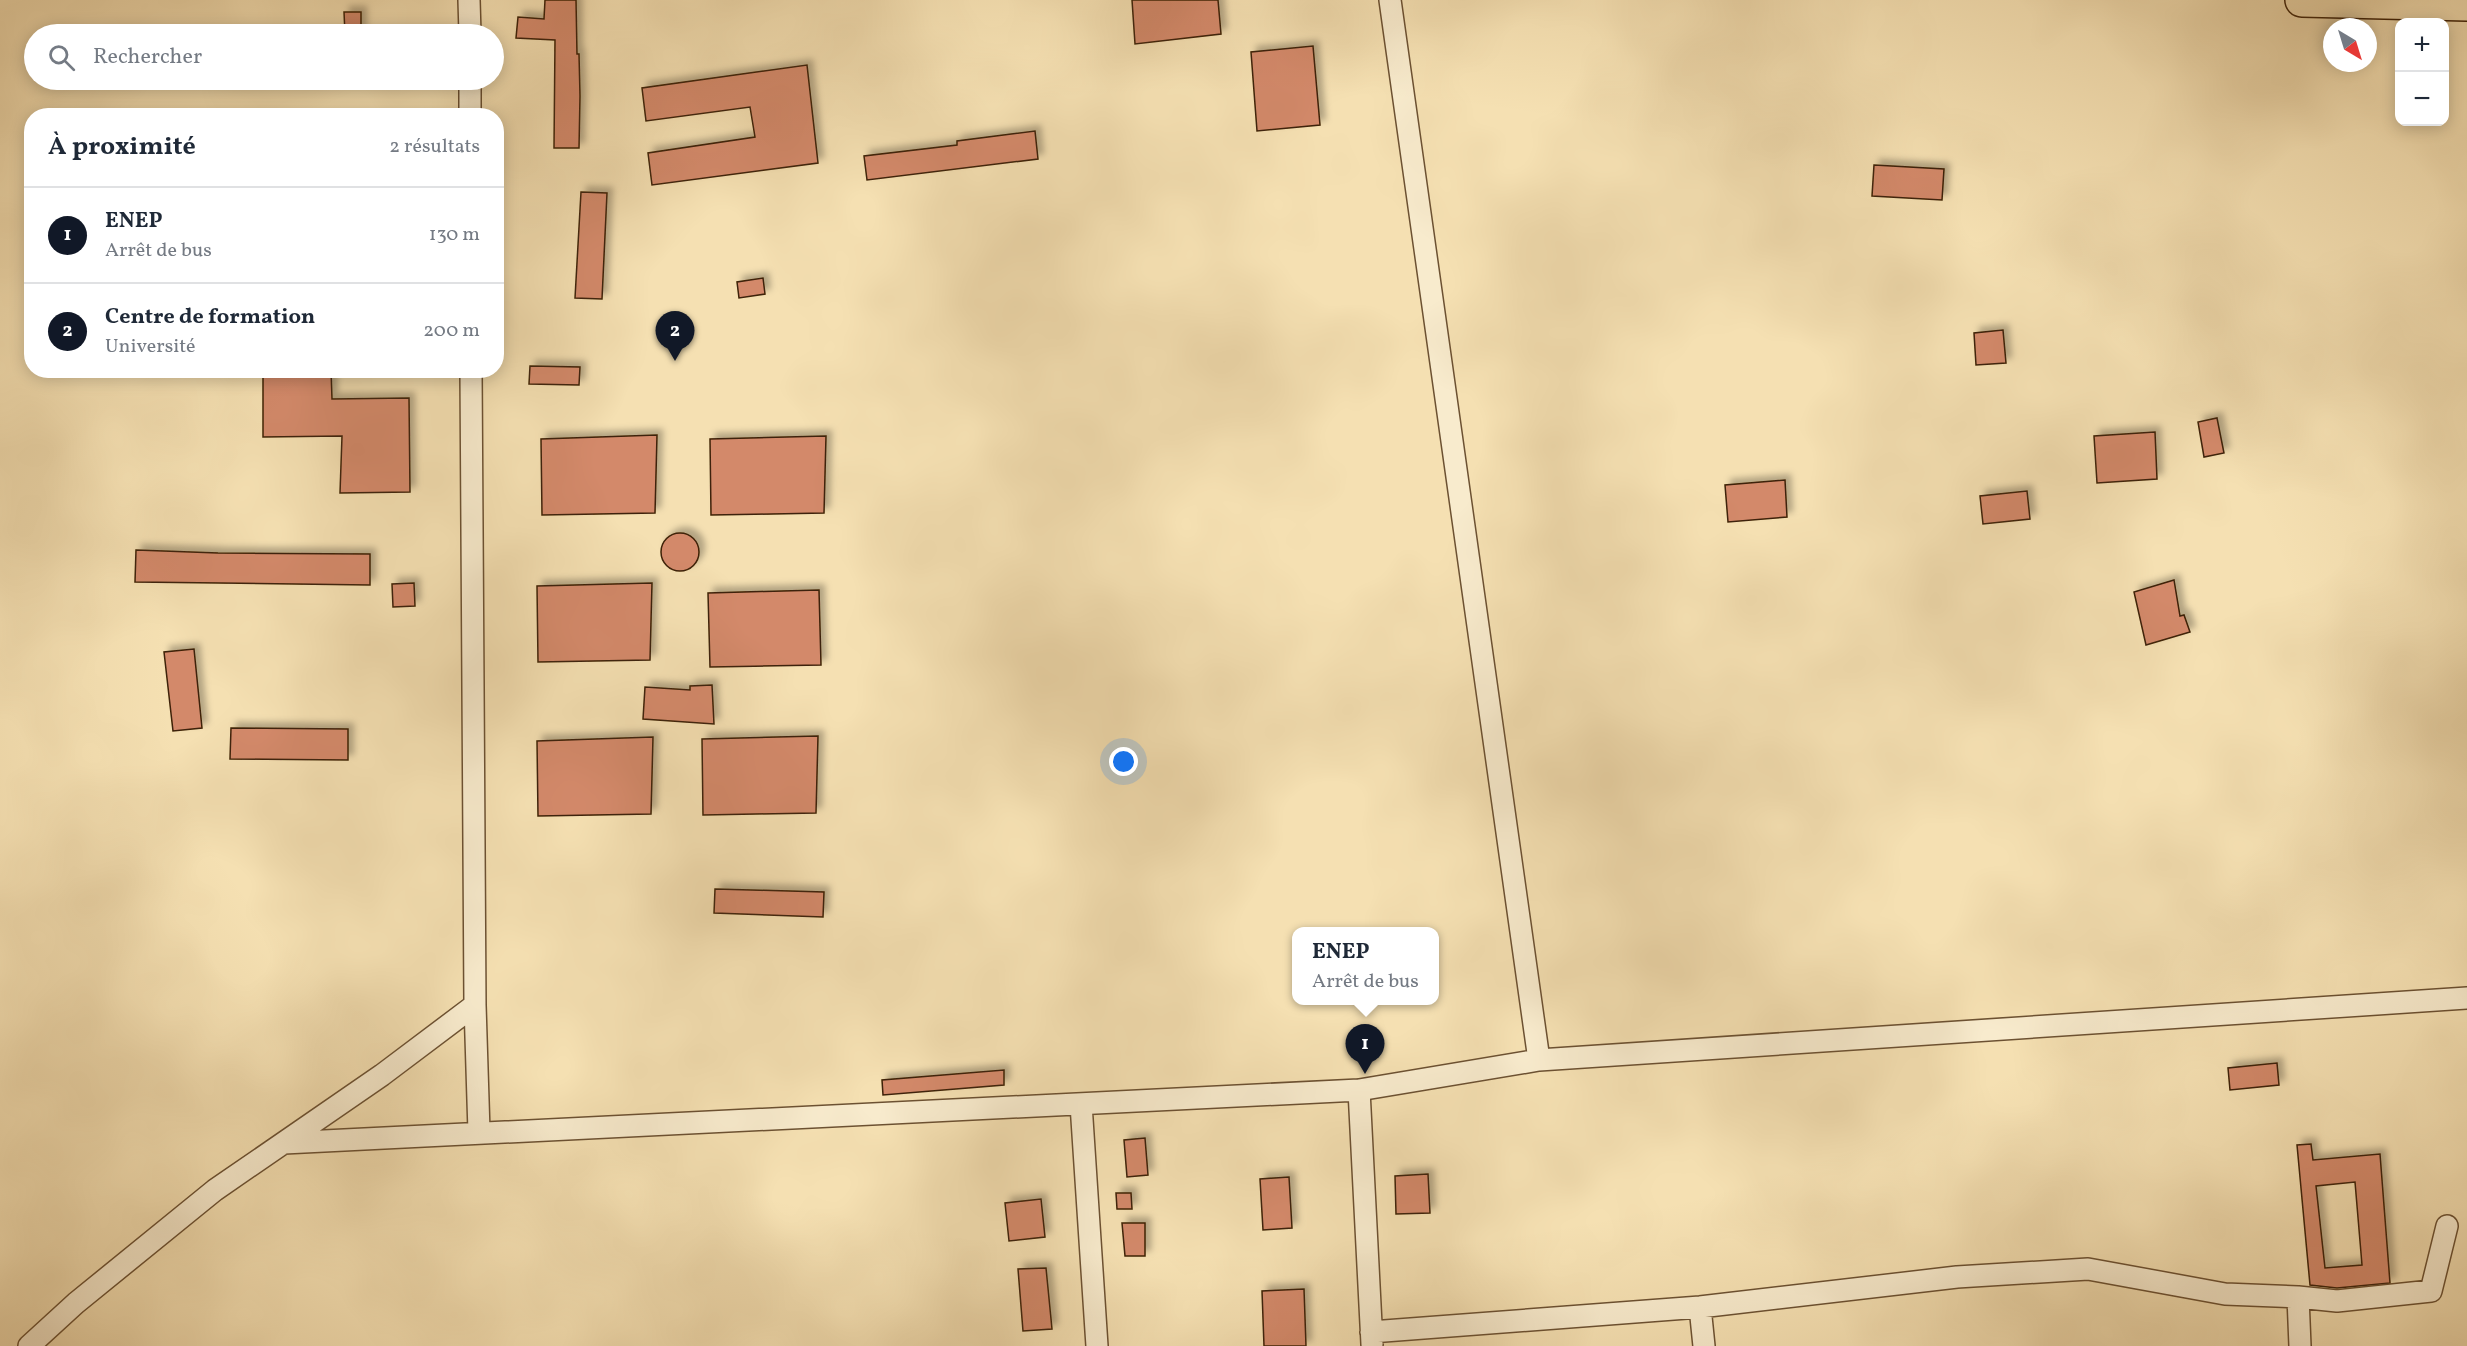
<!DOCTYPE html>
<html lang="fr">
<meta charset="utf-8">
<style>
body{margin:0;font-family:Vollkorn,serif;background:#f2f2f3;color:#1f2937}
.controls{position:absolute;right:18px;top:18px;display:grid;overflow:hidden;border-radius:12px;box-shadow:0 3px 15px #0003}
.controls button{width:54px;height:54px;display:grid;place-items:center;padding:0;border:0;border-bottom:2px solid #e0e1e3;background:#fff;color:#1f2937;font:30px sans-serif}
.compass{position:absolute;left:2323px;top:18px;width:54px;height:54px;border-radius:50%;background:#fff;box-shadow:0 3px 15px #0003;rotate:142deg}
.you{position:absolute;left:1124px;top:762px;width:21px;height:21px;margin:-15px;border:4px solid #fff;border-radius:50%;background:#1a73e8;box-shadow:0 0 0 9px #1a73e833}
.badge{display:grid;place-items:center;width:39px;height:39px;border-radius:50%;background:#111827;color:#fff;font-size:20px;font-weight:700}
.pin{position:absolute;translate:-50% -50px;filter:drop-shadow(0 2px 3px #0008)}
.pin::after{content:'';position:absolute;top:32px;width:21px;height:18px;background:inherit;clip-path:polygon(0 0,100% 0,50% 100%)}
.popup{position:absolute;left:1292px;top:927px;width:147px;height:78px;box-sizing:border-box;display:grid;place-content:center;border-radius:12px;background:#fff;filter:drop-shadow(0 2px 4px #0005);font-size:20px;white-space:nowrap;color:#747a83}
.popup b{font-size:22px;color:#1f2937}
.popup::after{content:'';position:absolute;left:50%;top:100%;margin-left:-12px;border:12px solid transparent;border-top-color:#fff}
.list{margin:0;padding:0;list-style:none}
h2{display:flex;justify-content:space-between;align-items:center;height:78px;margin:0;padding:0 24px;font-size:26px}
h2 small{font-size:20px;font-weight:400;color:#747a83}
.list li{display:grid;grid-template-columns:39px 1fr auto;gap:18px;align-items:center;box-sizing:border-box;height:96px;padding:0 24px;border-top:2px solid #e0e1e3}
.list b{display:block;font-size:22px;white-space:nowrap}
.list p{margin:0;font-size:20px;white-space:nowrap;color:#747a83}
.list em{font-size:20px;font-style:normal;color:#747a83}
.icon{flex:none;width:33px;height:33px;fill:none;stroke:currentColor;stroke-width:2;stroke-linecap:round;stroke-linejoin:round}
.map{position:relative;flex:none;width:2467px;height:1346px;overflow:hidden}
.search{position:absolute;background:#fff;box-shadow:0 3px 15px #0003;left:24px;top:24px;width:480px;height:66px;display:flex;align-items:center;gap:15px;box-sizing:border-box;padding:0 21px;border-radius:33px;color:#747a83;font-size:22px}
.panel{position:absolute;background:#fff;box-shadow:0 3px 15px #0003;left:24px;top:108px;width:480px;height:270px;border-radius:24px}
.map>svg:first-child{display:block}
.building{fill:#d3896b;stroke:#3e2107;stroke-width:1.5;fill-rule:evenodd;filter:url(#shadow)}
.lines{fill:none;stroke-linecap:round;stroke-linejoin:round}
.minor-casing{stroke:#6c5132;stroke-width:24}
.primary-casing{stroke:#3e2107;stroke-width:36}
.minor{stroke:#f8ebcd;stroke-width:21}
.primary{stroke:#f5e0b2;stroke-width:33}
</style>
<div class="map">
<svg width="2467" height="1346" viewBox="0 0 2467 1346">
<defs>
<filter id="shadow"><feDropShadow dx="5.5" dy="-5.5" stdDeviation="3" flood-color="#0004"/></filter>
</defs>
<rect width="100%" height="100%" fill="#f5e0b2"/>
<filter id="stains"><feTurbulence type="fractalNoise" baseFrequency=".00333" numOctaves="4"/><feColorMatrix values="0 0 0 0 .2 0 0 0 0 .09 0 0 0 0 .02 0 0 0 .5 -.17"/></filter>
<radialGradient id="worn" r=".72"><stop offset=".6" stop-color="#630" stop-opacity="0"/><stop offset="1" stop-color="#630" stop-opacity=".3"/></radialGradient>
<!-- building -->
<path class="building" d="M545 0H576L577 54H579L580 96 579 148H554L555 40 516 38 518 17 544 19Z
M1132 0H1218L1221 34 1135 44Z
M344 12H361V34H345Z
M1313 46 1320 125 1257 131 1251 52Z
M807 65 818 163 652 185 648 153 755 137 750 107 646 121 642 88Z
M1035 131 1038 159 867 180 864 156 957 145V141Z
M1874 165 1944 169 1942 200 1872 196Z
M581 192 607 193 602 299 575 298Z
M763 278 765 294 739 298 737 282Z
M2003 330 2006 363 1976 365 1974 333Z
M530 366 580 367 579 385 529 384Z
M263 370H331L332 399 409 398 410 492 340 493 342 436 263 437Z
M2217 418 2224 453 2204 457 2198 422Z
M2155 432 2157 479 2097 483 2094 436Z
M657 435 655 513 542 515 541 439Z
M826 436 824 513 711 515 710 439Z
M1785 480 1787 517 1728 522 1725 485Z
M2027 491 2030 519 1983 524 1980 496Z
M661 552a19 19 0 1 1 38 0a19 19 0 1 1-38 0Z
M136 550 218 553 370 554V585L135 582Z
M2174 580 2180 616 2184 615 2190 632 2146 645 2134 592Z
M414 583 415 606 393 607 392 584Z
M652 583 650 660 538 662 537 586Z
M819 590 821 665 710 667 708 593Z
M194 649 202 728 173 731 164 652Z
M712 685 714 724 643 719 645 687 690 690V686Z
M231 728 348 729V760L230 759Z
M818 736 816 813 703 815 702 739Z
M653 737 651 814 538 816 537 741Z
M715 889 824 892 823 917 714 913Z
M2277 1063 2279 1085 2230 1090 2228 1068Z
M1004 1070V1085L883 1095 882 1080Z
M1145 1138 1148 1175 1127 1177 1124 1140Z
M2311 1144 2313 1160 2380 1154 2390 1283 2337 1288 2310 1285 2297 1145ZM2355 1182 2362 1265 2325 1268 2316 1186Z
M1428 1174 1430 1213 1396 1214 1395 1176Z
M1289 1177 1292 1228 1263 1230 1260 1179Z
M1116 1193H1131L1132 1209H1117Z
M1041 1199 1045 1237 1009 1241 1005 1203Z
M1122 1223H1145V1256H1125Z
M1046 1268 1052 1329 1023 1331 1018 1269Z
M1304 1289 1306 1346H1264L1262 1291Z"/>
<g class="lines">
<!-- minor casing -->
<g class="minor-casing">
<path id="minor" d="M469 0 470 34
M1390 0 1539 1060
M470 80V116
M471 370 475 1005 479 1132
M1359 1090 1372 1344
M1081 1104 1097 1346
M284 1143 1359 1090 1539 1060 2467 998
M2298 1297 2300 1346
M1700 1307 1704 1346
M1371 1332 1700 1307 1957 1277 2088 1269 2225 1294 2298 1297 2337 1301 2431 1291 2447 1226
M29 1346 76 1303 215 1190 382 1075 475 1005"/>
</g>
<!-- primary casing -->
<g class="primary-casing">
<path id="primary" d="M2302 0 2467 4"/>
</g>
<!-- minor -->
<use href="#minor" class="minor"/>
<!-- primary -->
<use href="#primary" class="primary"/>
</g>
<rect width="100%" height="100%" filter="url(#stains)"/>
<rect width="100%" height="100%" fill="url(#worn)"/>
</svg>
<div class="controls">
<button>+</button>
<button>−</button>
</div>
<svg class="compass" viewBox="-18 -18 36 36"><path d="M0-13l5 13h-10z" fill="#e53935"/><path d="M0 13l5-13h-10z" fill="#747a83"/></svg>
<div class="you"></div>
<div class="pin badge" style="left:1365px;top:1074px">1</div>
<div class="popup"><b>ENEP</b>Arrêt de bus</div>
<div class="pin badge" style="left:675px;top:361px">2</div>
<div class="search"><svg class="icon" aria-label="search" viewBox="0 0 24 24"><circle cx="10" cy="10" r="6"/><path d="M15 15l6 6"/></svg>Rechercher</div>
<section class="panel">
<h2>À proximité<small>2 résultats</small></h2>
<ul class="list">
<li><span class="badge">1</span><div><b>ENEP</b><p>Arrêt de bus</p></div><em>130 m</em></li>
<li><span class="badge">2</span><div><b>Centre de formation</b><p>Université</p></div><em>200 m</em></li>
</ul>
</section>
</div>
